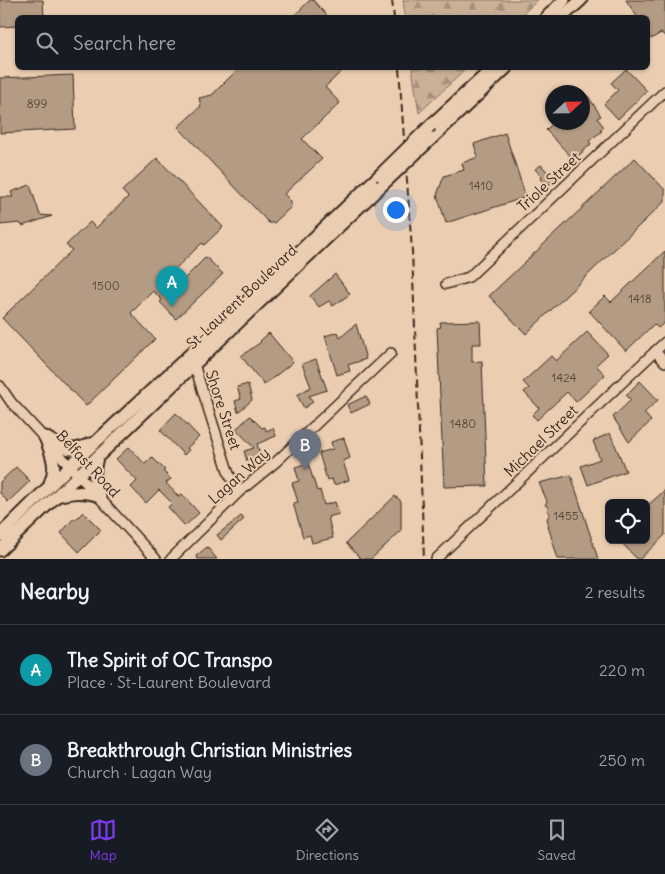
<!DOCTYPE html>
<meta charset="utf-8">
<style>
body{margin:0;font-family:Delius,sans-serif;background:#20242c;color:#f1f3f6}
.controls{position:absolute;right:15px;bottom:15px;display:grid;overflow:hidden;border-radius:8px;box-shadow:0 1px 4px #0004}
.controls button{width:45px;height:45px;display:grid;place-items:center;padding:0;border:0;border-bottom:1px solid #363941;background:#171b24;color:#f1f3f6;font:25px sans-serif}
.compass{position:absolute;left:545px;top:85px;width:45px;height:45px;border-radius:50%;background:#171b24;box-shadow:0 1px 4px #0004;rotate:68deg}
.you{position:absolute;left:395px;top:209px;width:18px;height:18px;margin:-12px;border:4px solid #fff;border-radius:50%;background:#1a73e8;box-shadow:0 0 0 8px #1a73e833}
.badge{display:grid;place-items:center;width:32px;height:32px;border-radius:50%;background:#7c3aed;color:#fff;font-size:16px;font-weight:700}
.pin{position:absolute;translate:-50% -41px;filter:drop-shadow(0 1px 2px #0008)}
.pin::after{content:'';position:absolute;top:26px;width:18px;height:15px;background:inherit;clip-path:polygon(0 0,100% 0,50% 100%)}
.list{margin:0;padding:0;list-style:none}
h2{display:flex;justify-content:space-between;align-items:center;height:65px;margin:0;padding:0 20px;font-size:21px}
h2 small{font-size:16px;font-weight:400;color:#9ea1a6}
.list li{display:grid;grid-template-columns:32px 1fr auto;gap:15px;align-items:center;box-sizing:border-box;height:90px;padding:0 20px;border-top:1px solid #363941}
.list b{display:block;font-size:19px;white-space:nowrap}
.list p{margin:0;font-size:16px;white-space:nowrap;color:#9ea1a6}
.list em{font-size:16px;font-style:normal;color:#9ea1a6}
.icon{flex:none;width:28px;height:28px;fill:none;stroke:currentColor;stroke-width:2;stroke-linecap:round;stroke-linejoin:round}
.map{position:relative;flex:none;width:665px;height:559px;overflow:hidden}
.search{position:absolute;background:#171b24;box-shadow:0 1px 4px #0004;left:15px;right:15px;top:15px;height:55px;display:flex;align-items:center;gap:12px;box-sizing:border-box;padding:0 18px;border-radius:8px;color:#9ea1a6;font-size:19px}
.sheet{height:245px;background:#171b24}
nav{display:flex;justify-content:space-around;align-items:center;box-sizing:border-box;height:70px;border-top:1px solid #363941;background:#171b24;font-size:14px;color:#9ea1a6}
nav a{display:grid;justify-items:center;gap:2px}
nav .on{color:#7c3aed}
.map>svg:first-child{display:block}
.forest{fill:url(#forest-firs);stroke:#836d5a}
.building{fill:#b49b84;stroke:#3b2a1e}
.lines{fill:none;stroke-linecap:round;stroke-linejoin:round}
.minor-casing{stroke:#3b2a1e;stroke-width:12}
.major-casing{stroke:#3b2a1e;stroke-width:15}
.minor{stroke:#ebceb1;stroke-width:9}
.major{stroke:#ebceb1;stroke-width:11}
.rail{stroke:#3b2a1e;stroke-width:2;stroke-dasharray:8 4;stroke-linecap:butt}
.major-bridge-casing{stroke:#3b2a1e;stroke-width:15;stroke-linecap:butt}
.major-bridge{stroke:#ebceb1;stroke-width:11}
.labels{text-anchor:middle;stroke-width:4;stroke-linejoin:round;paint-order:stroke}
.number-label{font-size:12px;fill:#594638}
.street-label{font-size:15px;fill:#3b2a1e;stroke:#ebceb1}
</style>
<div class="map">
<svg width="665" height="559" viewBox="0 0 665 559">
<defs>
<pattern id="forest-firs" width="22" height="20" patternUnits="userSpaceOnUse" patternTransform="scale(1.25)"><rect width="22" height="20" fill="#cbb097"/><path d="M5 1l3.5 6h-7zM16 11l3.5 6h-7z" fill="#a68f7b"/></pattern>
</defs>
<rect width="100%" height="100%" fill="#ebceb1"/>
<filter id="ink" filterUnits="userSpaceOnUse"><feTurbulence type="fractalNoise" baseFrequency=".02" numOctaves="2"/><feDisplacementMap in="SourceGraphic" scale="10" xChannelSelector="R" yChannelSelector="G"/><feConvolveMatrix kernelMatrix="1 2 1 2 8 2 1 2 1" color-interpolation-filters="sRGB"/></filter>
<g filter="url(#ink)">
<!-- forest -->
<path class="forest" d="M403 0H538L519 17 405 18Z
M412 68H467L419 113Z"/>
<!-- building -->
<path class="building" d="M0 0H43L44 18H18V26L0 27Z
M310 0H313L329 18H292Z
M626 0H665V36L661 33 651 39 648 33V18H638Z
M239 68H345L325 87 340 103 302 139 322 159 284 194 291 201V207L274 223H269L178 127 201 106 199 98 212 95Z
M626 69 647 91 618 119 604 104 618 90 611 83Z
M73 75 75 129 0 133V78Z
M588 96 601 116 597 118 604 127 600 130 602 131 589 141 591 144 574 160 546 130 554 122H582V100Z
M505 133 526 197 446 223 437 195 444 176 464 170 462 163 478 157 474 144Z
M157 158 223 227 204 245 202 243 173 271 182 281 206 257 223 274 176 319 160 302 162 300 153 291 131 313 155 339 86 406 2 318 72 250 66 245 90 222 96 228 128 197 122 191Z
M635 158 665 190V201L526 334 489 296Z
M541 165 555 180 548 186 540 179 542 177 535 169Z
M30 185 40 215 52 216 22 226 20 223 0 225V197H13L11 192Z
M665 251V322L658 328 654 324 626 351 589 311 605 296 611 302Z
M335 274 350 294 333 306 329 301 319 307 310 296Z
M480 321 481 344H472V362L482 361 487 486 444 487 437 328 441 327 440 322Z
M356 324 366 359 348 365 350 371 337 375 325 336 338 332 340 338Z
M587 332 608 354 596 365 605 375 576 402 567 392 537 420 532 415 539 408 524 392 529 388 523 382 551 356 556 361Z
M269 333 293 362 264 385 241 356 261 342 260 341Z
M316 359 327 390 309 396 313 402 304 408 297 395 311 387 302 364Z
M640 381 658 400 644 413 651 421 629 442 613 417 631 400 626 395Z
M248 384 252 400 238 412 235 401 241 399 237 387Z
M366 396 370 404 351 413 347 405Z
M176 413 199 437 187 448 189 450 184 455 160 430Z
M250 416 262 428 265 427 266 431 273 428 276 436 257 444 261 457 247 461 244 451 254 448 236 429Z
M610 433 626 471 588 485 581 466 600 459 593 441Z
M344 438 350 458 343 461 349 480 334 485 332 479 327 480 319 453 333 449 331 442Z
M129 447 145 464 152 457 165 470 163 471 171 479 166 483 179 497 182 494 199 513 185 526 168 507 172 503 159 490 146 503 131 487 137 481 116 459Z
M308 463 317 491 320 490 324 505 335 502 339 514 328 517 333 538 312 543 310 535 303 537 293 503 298 502 292 483 299 481 295 467Z
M16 467 30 481 8 502 0 493V482Z
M571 475 598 559H558L548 526 549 525 547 519 550 513 547 511 548 507 545 505 547 501 539 483Z
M665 490V535L640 559H637L619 540H646V507Z
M395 496 401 501V531L371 559H361L346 543Z
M83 512 101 530 79 552 61 533 74 518 75 520Z
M241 516 244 519 221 540 217 535Z
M207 547 217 559H198L196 556Z"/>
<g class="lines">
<!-- minor casing -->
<g class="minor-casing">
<path id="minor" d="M446 284 469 277 665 91
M655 351 665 362
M194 364 229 474 239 492
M0 386 11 402 156 559
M171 559 239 492 277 461 391 353
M436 559 665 342"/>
</g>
<!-- major casing -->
<g class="major-casing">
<path id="major" d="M546 18 564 0
M561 18 581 0
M431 125 493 68
M432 138 506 68
M45 437C63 448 70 454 90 444
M45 437C51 453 58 467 50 483
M97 457C93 472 94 482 100 496
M57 496C73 492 84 491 100 496
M0 535 71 465 238 310 380 175
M0 550 381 186"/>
</g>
<!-- minor -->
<use href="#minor" class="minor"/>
<!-- major -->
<use href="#major" class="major"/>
<!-- rail -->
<path class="rail" d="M392 0 394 18
M399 68 412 251 424 559"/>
<!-- major-bridge casing -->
<g class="major-bridge-casing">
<path id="major-bridge" d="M380 175 431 125
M381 186 432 138"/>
</g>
<!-- major-bridge -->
<use href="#major-bridge" class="major-bridge"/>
</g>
</g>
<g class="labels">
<!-- number labels -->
<g class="number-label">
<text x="37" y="108">899</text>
<text x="481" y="190">1410</text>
<text x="106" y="290">1500</text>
<text x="640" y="303">1418</text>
<text x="564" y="382">1424</text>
<text x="463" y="428">1480</text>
<text x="566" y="520">1455</text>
</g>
<!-- street labels -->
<g class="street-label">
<text transform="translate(549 182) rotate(-43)" y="5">Triole Street</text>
<text transform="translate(242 297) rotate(-43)" y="5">St-Laurent Boulevard</text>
<text transform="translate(223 410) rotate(72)" y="5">Shore Street</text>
<text transform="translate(541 441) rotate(-44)" y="5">Michael Street</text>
<text transform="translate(88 464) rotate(47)" y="5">Belfast Road</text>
<text transform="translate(239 476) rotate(-42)" y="5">Lagan Way</text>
</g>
</g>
</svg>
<div class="controls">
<button><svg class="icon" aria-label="locate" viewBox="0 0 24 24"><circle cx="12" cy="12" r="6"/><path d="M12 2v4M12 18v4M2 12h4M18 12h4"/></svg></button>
</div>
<svg class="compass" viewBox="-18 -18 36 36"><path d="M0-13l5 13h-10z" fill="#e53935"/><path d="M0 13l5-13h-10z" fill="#9ea1a6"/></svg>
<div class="you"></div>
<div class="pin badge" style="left:172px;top:307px;background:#0f9aa8">A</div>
<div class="pin badge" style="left:305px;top:470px;background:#6b7280">B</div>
<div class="search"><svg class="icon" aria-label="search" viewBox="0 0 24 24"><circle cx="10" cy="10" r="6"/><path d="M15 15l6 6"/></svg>Search here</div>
</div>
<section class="sheet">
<h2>Nearby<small>2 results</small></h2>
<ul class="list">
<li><span class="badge" style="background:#0f9aa8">A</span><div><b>The Spirit of OC Transpo</b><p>Place · St-Laurent Boulevard</p></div><em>220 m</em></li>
<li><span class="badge" style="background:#6b7280">B</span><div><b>Breakthrough Christian Ministries</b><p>Church · Lagan Way</p></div><em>250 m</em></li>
</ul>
</section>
<nav>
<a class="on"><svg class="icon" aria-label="map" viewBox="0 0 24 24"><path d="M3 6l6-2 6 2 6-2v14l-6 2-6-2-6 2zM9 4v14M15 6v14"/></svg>Map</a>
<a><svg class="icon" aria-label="directions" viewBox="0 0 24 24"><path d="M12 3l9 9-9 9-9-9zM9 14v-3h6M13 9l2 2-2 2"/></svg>Directions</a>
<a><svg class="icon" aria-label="saved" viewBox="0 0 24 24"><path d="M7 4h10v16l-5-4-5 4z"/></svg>Saved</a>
</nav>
